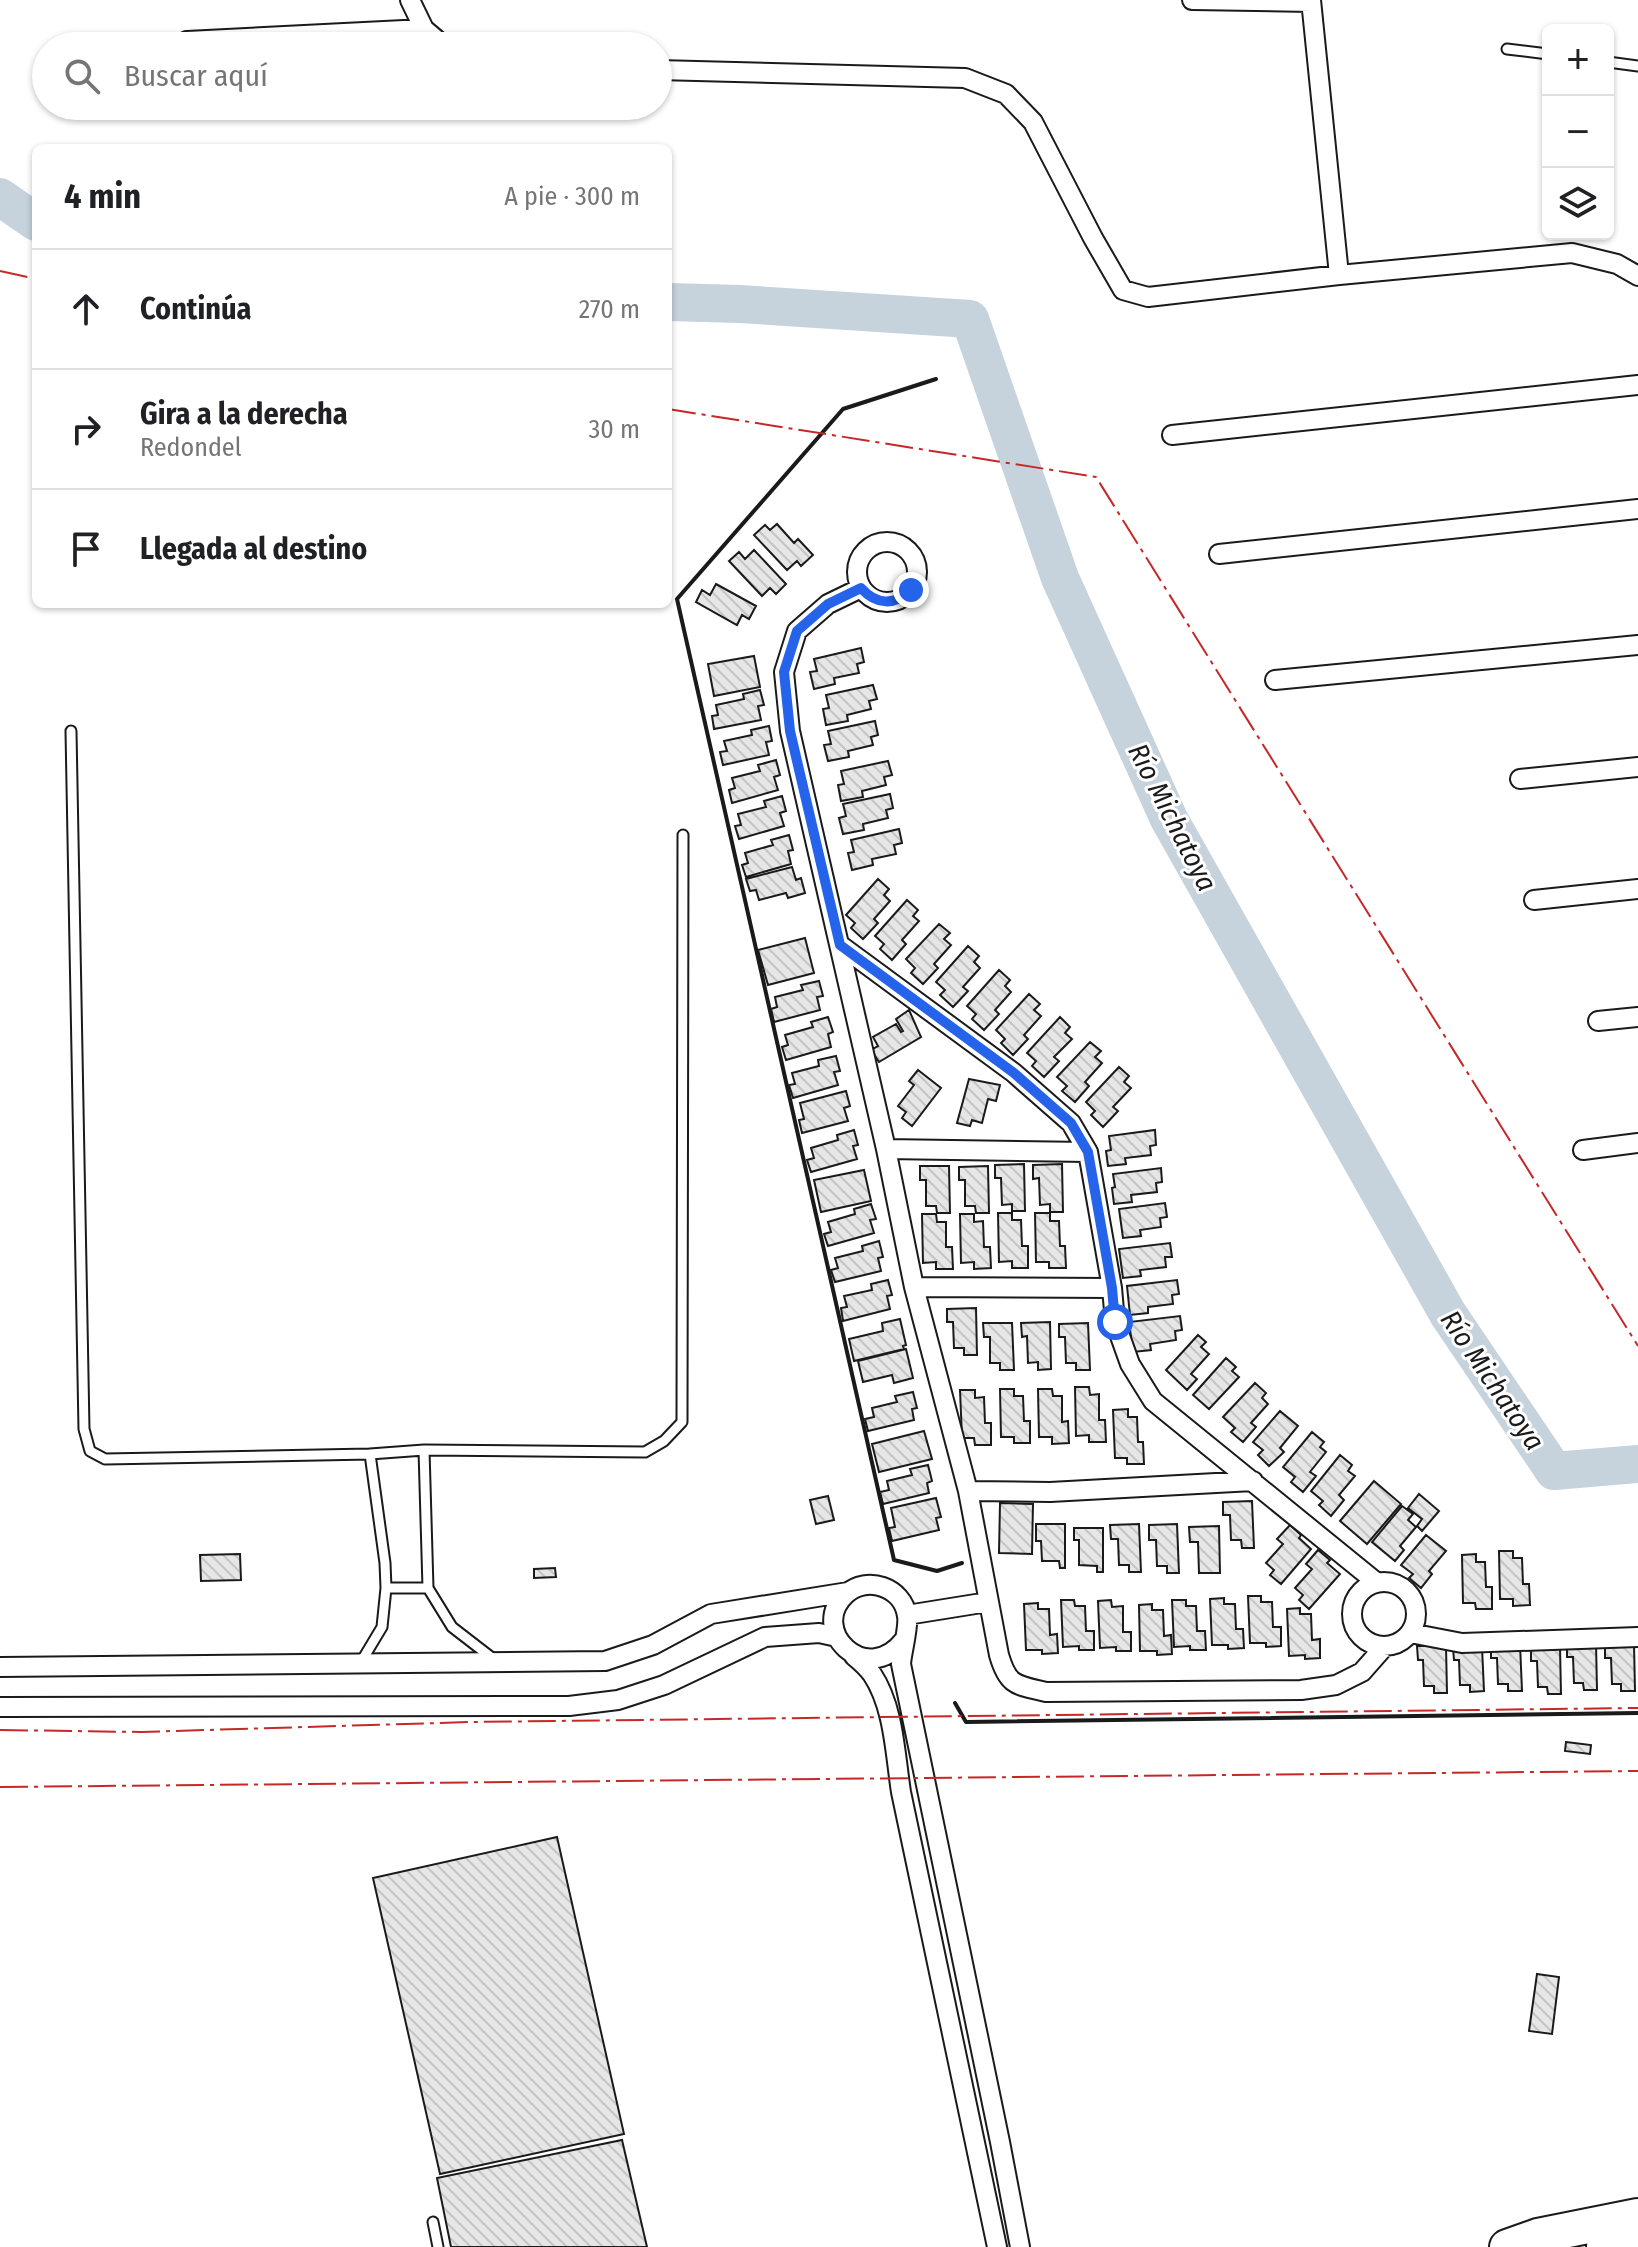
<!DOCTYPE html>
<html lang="es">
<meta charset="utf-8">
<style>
body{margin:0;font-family:"Fira Sans Condensed",sans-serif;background:#f2f2f2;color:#202124}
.controls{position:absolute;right:24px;top:24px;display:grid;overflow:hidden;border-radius:12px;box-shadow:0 2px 6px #0004}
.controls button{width:72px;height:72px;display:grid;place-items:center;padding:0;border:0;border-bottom:2px solid #e0e0e0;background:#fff;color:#202124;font:40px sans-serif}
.stop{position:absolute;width:24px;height:24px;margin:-18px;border:6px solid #2563eb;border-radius:50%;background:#fff}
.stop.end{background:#2563eb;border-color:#fff;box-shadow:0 2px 8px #0008}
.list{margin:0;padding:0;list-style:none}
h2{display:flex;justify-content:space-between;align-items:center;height:104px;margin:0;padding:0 32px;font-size:34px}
h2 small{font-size:26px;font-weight:400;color:#757577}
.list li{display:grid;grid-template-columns:52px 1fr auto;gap:24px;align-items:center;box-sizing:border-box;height:120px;padding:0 32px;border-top:2px solid #e0e0e0}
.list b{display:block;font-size:30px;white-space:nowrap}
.list p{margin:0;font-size:26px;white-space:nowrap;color:#757577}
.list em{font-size:26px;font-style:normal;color:#757577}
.icon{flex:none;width:44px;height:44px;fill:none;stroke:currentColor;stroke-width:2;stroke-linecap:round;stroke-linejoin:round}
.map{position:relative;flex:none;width:1638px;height:2247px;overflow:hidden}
.search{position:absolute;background:#fff;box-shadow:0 2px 6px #0004;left:32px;top:32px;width:640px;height:88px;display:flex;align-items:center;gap:20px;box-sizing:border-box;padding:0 28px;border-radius:44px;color:#757577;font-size:30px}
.panel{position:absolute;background:#fff;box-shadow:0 2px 6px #0004;left:32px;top:144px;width:640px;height:464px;border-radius:12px}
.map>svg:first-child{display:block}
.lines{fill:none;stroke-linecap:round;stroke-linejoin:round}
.river{stroke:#c6d2dc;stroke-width:38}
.building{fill:url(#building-back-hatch);stroke:#1a1a1a;stroke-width:2}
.lane-casing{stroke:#1a1a1a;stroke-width:13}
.street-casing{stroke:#1a1a1a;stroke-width:22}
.highway-casing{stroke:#1a1a1a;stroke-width:38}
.lane{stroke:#fff;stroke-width:9}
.street{stroke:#fff;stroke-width:18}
.highway{stroke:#fff;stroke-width:34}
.wall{stroke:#1a1a1a;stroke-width:4}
.power{stroke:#c62828;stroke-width:2;stroke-dasharray:28 6 4 6;stroke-linecap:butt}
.route{stroke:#2563eb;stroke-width:10}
.labels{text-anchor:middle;stroke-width:6;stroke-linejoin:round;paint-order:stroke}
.water-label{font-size:28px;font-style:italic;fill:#1a1a1a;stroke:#fff}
</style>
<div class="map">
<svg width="1638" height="2247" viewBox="0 0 1638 2247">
<defs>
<pattern id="building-back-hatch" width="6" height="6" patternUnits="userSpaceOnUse" patternTransform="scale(2)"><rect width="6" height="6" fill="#e6e6e6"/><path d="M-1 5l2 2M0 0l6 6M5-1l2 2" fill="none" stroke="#c5c5c5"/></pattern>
</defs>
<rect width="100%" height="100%" fill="#fff"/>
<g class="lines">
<!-- river -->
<path class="river" d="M0 197 36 222
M668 302 740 304 970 319 1060 578 1169 819 1448 1314 1554 1471 1638 1464"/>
</g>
<!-- building -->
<path class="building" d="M777 524 794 543 798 539 813 555 801 566 797 561 787 570 754 535 765 525 770 530Z
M754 550 786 584 776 594 770 588 762 596 729 561 739 552 745 559Z
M716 584 756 606 749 619 742 615 737 625 696 602 702 590 710 595Z
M861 648 864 662 857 664 859 673 834 678 835 684 814 689 810 672 817 671 814 659Z
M754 656 760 687 714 696 708 664Z
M873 685 877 699 869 701 871 709 847 715 848 721 826 725 823 709 829 708 826 695Z
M760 690 764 705 758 706 761 720 714 729 712 716 718 715 716 705 744 699 743 694Z
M875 721 878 735 871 737 873 745 848 751 849 757 828 761 824 745 831 744 828 731Z
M769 726 772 741 766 742 769 755 723 765 720 752 727 751 724 741 752 735 751 730Z
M776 760 780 775 774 777 778 790 732 803 729 790 735 788 732 778 760 771 758 765Z
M888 761 892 775 884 777 886 785 862 791 863 797 841 801 838 785 844 784 841 771Z
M890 794 893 808 886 810 888 818 863 824 864 830 843 834 839 818 846 816 843 804Z
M782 796 786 811 780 813 784 826 739 839 735 826 741 825 738 814 766 807 764 801Z
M899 829 902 843 894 845 896 854 872 859 873 865 852 870 848 853 854 852 851 840Z
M789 835 793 850 788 851 791 864 746 877 742 865 748 863 745 853 773 845 771 840Z
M792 867 796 880 801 878 805 893 788 898 786 893 759 900 756 890 750 891 746 879Z
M878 879 889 889 884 895 890 901 874 919 878 923 863 939 851 928 855 923 846 915Z
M907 900 918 910 913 916 919 921 902 940 906 944 892 960 880 949 884 944 875 936Z
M939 924 950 933 944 939 951 945 934 964 938 968 923 984 911 973 915 968 906 959Z
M805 938 814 973 768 985 758 950Z
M968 946 979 956 974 962 980 968 963 987 968 991 953 1007 940 995 945 990 936 982Z
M999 970 1010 980 1005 986 1011 992 995 1010 999 1014 984 1030 972 1019 976 1014 967 1006Z
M819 981 823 996 817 997 820 1010 774 1022 771 1009 777 1007 775 997 803 990 801 985Z
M1029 994 1040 1004 1034 1010 1041 1016 1024 1035 1028 1039 1013 1055 1001 1043 1005 1039 996 1030Z
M909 1010 921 1037 879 1062 871 1050 878 1046 873 1037 896 1024 901 1032 903 1031 896 1019Z
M828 1017 833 1032 828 1034 831 1047 786 1060 782 1047 788 1045 785 1035 813 1027 811 1022Z
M1060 1017 1070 1027 1065 1033 1072 1039 1054 1057 1059 1061 1044 1077 1032 1066 1036 1061 1027 1053Z
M1090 1042 1101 1051 1095 1057 1102 1063 1085 1082 1089 1086 1075 1102 1062 1091 1067 1086 1057 1077Z
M836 1056 840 1071 834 1072 838 1085 793 1098 789 1085 795 1084 792 1073 819 1066 818 1060Z
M1119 1067 1129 1076 1124 1082 1131 1088 1113 1107 1118 1111 1103 1127 1091 1115 1095 1111 1086 1102Z
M918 1070 941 1088 912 1126 902 1118 906 1112 898 1106 914 1085 909 1081Z
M969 1079 1000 1085 996 1101 988 1099 982 1123 972 1120 970 1126 957 1123Z
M846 1091 850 1106 844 1108 848 1121 802 1133 799 1120 804 1119 800 1103Z
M854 1130 858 1145 853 1146 857 1159 811 1172 807 1160 814 1158 811 1148 838 1140 837 1135Z
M1155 1130 1156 1145 1150 1146 1151 1155 1125 1158 1126 1164 1108 1166 1106 1151 1111 1150 1109 1136Z
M1024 1164 1025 1211H1012V1204L1002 1205 1001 1178H995V1165Z
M1062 1164 1063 1212H1050V1204L1040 1205 1039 1178 1033 1179V1165Z
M920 1166H949L950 1213H937L936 1206H926V1180H920Z
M988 1166 989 1213H976L975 1206H965V1180H959V1167Z
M1161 1168 1162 1182 1156 1183 1157 1192 1131 1195 1132 1202 1114 1204 1112 1188 1115 1187 1113 1174Z
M864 1170 871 1201 821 1212 814 1180Z
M1165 1203 1167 1217 1160 1218 1161 1227 1140 1230 1141 1236 1123 1238 1119 1209Z
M871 1204 876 1219 870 1220 874 1233 828 1246 824 1234 831 1232 828 1222 855 1214 854 1209Z
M998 1213H1012V1220H1021L1022 1246H1028V1268H1012V1261L999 1262Z
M1035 1213H1050V1221H1059L1060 1246H1065L1066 1268H1049V1262H1036Z
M922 1214H936L937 1222H946V1247H952L953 1269H936V1262L923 1263Z
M960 1214H974V1222L983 1221 984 1247H990L991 1268 974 1269V1262L961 1263Z
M879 1241 883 1257 878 1258 881 1271 835 1282 831 1270 838 1268 835 1258 863 1251 862 1246Z
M1170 1243 1172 1257H1165L1166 1267 1140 1270 1141 1276 1123 1278 1119 1249Z
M888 1280 892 1295 887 1296 890 1309 843 1321 841 1308 847 1307 844 1296 872 1290 871 1284Z
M1177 1280 1179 1294 1172 1295 1173 1304 1148 1307V1313L1130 1315 1127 1286Z
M976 1308 977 1355H964V1348H954L953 1322H947V1309Z
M1180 1316 1182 1330 1175 1331 1176 1340 1150 1344 1151 1350 1133 1352 1129 1322Z
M900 1319 906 1345 903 1346 904 1349 854 1361 849 1339 883 1331 882 1323Z
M1050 1322 1051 1369 1038 1370V1362L1028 1363 1027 1336 1022 1337 1021 1323Z
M983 1323H1012L1014 1370H1000V1363H990V1337H984Z
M1088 1323 1090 1370H1076V1363H1066L1065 1337H1059V1324Z
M1198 1335 1206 1342 1201 1347 1209 1354 1191 1374 1197 1379 1187 1390 1166 1370Z
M906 1349 913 1378 894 1383 892 1375 863 1382 858 1361Z
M1226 1358 1236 1367 1232 1371 1239 1377 1209 1409 1193 1395Z
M1255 1383 1266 1393 1262 1398 1268 1404 1251 1423 1256 1427 1243 1442 1231 1432 1235 1428 1223 1417Z
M1075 1387H1089L1090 1395 1099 1394V1420H1105L1106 1442H1089V1435L1076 1436Z
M1000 1389H1014V1396H1023L1024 1421H1030V1443H1014V1437H1001Z
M1038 1389H1052L1053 1396H1062V1422L1068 1421 1069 1443 1052 1444V1437H1039Z
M960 1390H975V1398L984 1397 985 1423H991V1445H975L974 1438H962Z
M913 1392 917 1408 912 1409 914 1420 868 1431 865 1419 874 1417 872 1408 897 1402 895 1396Z
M1128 1409V1417H1137L1138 1442H1143L1144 1464H1127V1458H1115L1113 1410Z
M1280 1411 1298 1426 1280 1448 1284 1452 1269 1466 1258 1455 1263 1450 1253 1442Z
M924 1431 932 1459 879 1472 872 1444Z
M1312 1432 1324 1442 1320 1447 1326 1452 1310 1472 1316 1476 1303 1492 1291 1482 1295 1477 1283 1467Z
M1340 1455 1352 1465 1348 1471 1355 1476 1339 1495 1344 1500 1331 1516 1319 1505 1323 1501 1311 1491Z
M928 1465 932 1481 927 1483 929 1493 883 1504 880 1492 889 1490 887 1481 912 1475 910 1469Z
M1374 1481 1401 1504 1367 1544 1340 1521Z
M1419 1494 1439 1511 1422 1531 1417 1526 1422 1519 1408 1508Z
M828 1496 834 1520 816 1524 810 1500Z
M936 1498 941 1517 936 1518 939 1530 892 1541 889 1528 895 1527 891 1508Z
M1252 1501 1254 1548H1242L1241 1540H1231L1230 1515H1223V1502Z
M1000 1503 1033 1504 1032 1554 999 1553Z
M1402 1506 1413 1514 1408 1520 1416 1527 1400 1546 1404 1550 1395 1561 1372 1542Z
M1036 1524H1065V1568H1060L1059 1561H1042L1041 1541H1036Z
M1139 1524 1141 1572H1129V1565H1119L1118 1539H1111L1110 1525Z
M1177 1524 1179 1573H1167V1566H1157L1156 1540H1149V1525Z
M1290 1525 1301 1535 1299 1538 1311 1549 1281 1584 1270 1575 1274 1570 1266 1563 1283 1544 1277 1539Z
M1219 1526 1220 1573H1199L1198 1542H1190L1189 1527Z
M1074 1528H1103V1572H1097V1566L1079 1565V1540H1074Z
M1426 1535 1446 1551 1429 1571 1432 1574 1421 1588 1409 1578 1413 1574 1401 1565Z
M1318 1550 1330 1560 1327 1563 1340 1574 1309 1609 1299 1600 1303 1595 1295 1588 1312 1569 1306 1564Z
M1499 1551H1513V1558H1522L1523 1584H1529L1530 1605 1513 1606V1599H1500Z
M240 1554 241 1580 201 1581 200 1555Z
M1476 1554V1562H1485L1486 1587H1492V1609H1476L1475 1603H1463L1462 1555Z
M555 1568 556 1577 534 1578V1569Z
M1248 1596H1261V1602H1272L1273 1627H1281V1646L1266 1647V1643H1250Z
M1224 1598V1604H1235L1236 1629H1243L1244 1648 1228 1649V1645H1212L1210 1599Z
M1061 1600H1074L1075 1606H1085L1086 1631H1094V1650H1079V1646L1063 1647Z
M1111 1600 1112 1607 1123 1606V1632H1131V1651H1116V1647L1100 1648 1098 1601Z
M1172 1600H1186V1606H1196L1197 1631H1205L1206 1650H1190V1646L1174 1647Z
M1038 1603V1609H1049L1050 1635 1057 1634 1058 1653 1042 1654V1650H1026L1024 1604Z
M1152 1604V1610H1163L1164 1636 1171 1635 1172 1654 1157 1655V1651H1140L1139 1605Z
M1300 1608V1614H1311L1312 1640 1320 1639V1658L1305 1659V1655L1289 1656 1287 1609Z
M1596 1643 1597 1690H1584L1583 1683H1574L1573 1657H1567V1644Z
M1520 1644 1522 1691H1508V1684H1498L1497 1658H1491V1645Z
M1605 1644H1634L1635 1691H1621V1684H1612L1611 1658H1605Z
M1417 1646H1446L1447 1693H1434V1686H1424L1423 1660H1418Z
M1482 1647 1484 1691 1470 1692V1685H1460L1459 1660H1454L1453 1648Z
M1531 1647H1560L1561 1694H1548L1547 1687H1538L1537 1661H1531Z
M1566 1742 1591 1745 1590 1754 1565 1751Z
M557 1837 624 2134 440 2174 373 1878Z
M1537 1974 1559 1977 1552 2034 1529 2031Z
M622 2140 647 2247H451L437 2178Z"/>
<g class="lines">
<!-- lane casing -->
<g class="lane-casing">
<path id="lane" d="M1507 49 1548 54
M1608 62 1638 66
M71 731 84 1429 90 1451 105 1459 370 1454 424 1450 645 1452 664 1441 682 1422 683 835
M424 1450 428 1588 452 1627 496 1661
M386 1588H428
M361 1662 382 1627 386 1588 385 1563 370 1454
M433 2222 438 2247"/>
</g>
<!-- street casing -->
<g class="street-casing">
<path id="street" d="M410 0 424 29 444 46
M1192 0 1311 2
M1311 0 1339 275
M187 41 424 29
M658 70 965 78 1006 94 1033 122 1093 238 1123 290 1148 297 1339 275 1572 253 1617 264 1638 276
M1172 435 1638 385
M857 572a30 30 0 1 1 60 0a30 30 0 1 1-60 0Z
M1219 554 1638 509
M861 588 828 604 797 631 784 672 790 731 886 1149 914 1287 968 1491 999 1655C1008 1686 1016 1685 1046 1692L1301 1690 1336 1685 1362 1672 1384 1647
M1275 680 1638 645
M1520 779 1638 767
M1534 900 1638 889
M840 945 1014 1073 1071 1123 1088 1152 1112 1288 1115 1322 1130 1364 1153 1401 1376 1582
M1598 1021 1638 1017
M886 1149 1088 1152
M1583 1150 1638 1143
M914 1287 1112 1288
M968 1491 1050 1492 1253 1481
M1352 1614a32 32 0 1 1 64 0a32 32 0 1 1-64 0Z
M907 1615 988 1602
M1410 1633 1462 1643 1638 1637
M904 1640C866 1689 807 1629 846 1594 867 1575 903 1587 907 1616 909 1627 902 1651 901 1664L1000 2142 1020 2247
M854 1656C860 1661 867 1667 872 1674 894 1707 895 1753 901 1792L997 2247
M0 1667 605 1661 653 1645 711 1614 848 1592
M0 1707 569 1706 618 1700 664 1685 765 1637 819 1633 837 1637"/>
</g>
<!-- highway casing -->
<g class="highway-casing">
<path id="highway" d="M1507 2247 1538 2236 1638 2216
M1604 2247 1638 2240"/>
</g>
<!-- lane -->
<use href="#lane" class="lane"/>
<!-- street -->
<use href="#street" class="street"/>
<!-- highway -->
<use href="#highway" class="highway"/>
<!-- wall -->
<path class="wall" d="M936 379 843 409 677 599 894 1560 937 1571 962 1563
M955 1703 966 1722 1638 1713"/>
<!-- power -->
<path class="power" d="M0 271 36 279
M668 409 1096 477 1638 1346
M0 1730 141 1732 471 1722 1638 1708
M0 1787 1638 1771"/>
</g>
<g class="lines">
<!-- route -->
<path class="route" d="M911 590C895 606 876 605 861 588L828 604 797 631 784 672 790 731 840 945 1014 1073 1071 1123 1088 1152 1112 1288 1115 1322"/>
</g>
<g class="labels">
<!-- water labels -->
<g class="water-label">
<text transform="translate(1173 817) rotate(63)" y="10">Río Michatoya</text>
<text transform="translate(1493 1380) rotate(56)" y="10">Río Michatoya</text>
</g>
</g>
</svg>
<div class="controls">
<button>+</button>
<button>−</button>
<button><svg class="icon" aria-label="layers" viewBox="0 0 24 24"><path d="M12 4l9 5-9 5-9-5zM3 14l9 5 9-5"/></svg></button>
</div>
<div class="stop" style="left:1115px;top:1322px"></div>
<div class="stop end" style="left:911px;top:590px"></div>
<div class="search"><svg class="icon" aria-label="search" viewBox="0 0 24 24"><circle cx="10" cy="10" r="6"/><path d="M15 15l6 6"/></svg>Buscar aquí</div>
<section class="panel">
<h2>4 min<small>A pie · 300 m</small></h2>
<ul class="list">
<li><svg class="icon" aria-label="ahead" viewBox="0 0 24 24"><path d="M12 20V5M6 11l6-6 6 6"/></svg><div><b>Continúa</b></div><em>270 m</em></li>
<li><svg class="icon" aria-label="right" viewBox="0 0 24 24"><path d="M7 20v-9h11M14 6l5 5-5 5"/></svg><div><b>Gira a la derecha</b><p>Redondel</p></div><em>30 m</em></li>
<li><svg class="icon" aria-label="arrive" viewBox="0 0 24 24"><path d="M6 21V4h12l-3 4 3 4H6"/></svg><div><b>Llegada al destino</b></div></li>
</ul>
</section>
</div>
